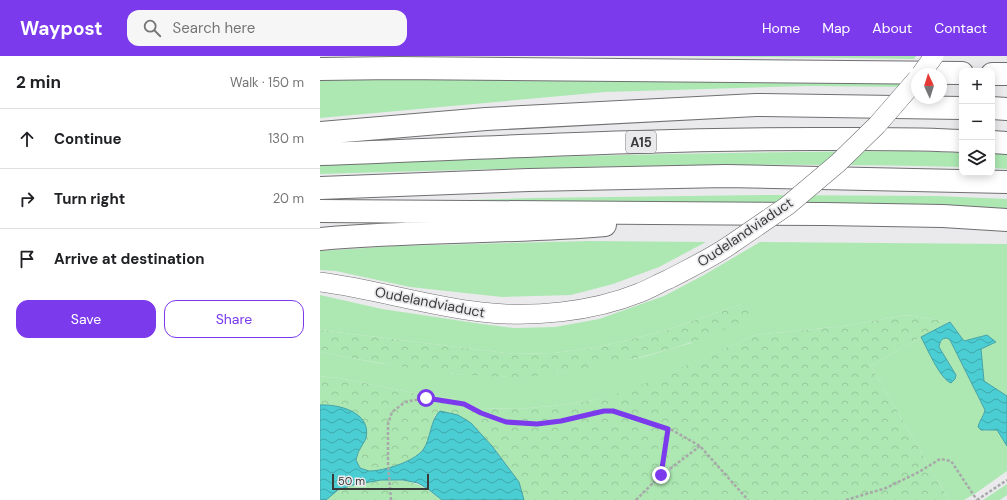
<!DOCTYPE html>
<meta charset="utf-8">
<style>
body{margin:0;font-family:"DM Sans",sans-serif;background:#f6f6f6;color:#202124}
.controls{position:absolute;right:12px;top:12px;display:grid;overflow:hidden;border-radius:8px;box-shadow:0 2px 10px #0003}
.controls button{width:36px;height:36px;display:grid;place-items:center;padding:0;border:0;border-bottom:1px solid #e0e0e0;background:#fff;color:#202124;font:20px sans-serif}
.compass{position:absolute;left:591px;top:12px;width:36px;height:36px;border-radius:50%;background:#fff;box-shadow:0 2px 10px #0003;rotate:356deg}
.scale{position:absolute;left:12px;bottom:10px;width:97px;box-sizing:border-box;padding-left:4px;border:2px solid #3a3a3b;border-top:0;font-size:11px;line-height:14px;white-space:nowrap;color:#3a3a3b;-webkit-text-stroke:3px #eaeaed;paint-order:stroke}
.stop{position:absolute;width:12px;height:12px;margin:-9px;border:3px solid #7c3aed;border-radius:50%;background:#fff}
.stop.end{background:#7c3aed;border-color:#fff;box-shadow:0 1px 4px #0008}
.list{margin:0;padding:0;list-style:none}
h2{display:flex;justify-content:space-between;align-items:center;height:52px;margin:0;padding:0 16px;font-size:17px}
h2 small{font-size:13px;font-weight:400;color:#757577}
.list li{display:grid;grid-template-columns:26px 1fr auto;gap:12px;align-items:center;box-sizing:border-box;height:60px;padding:0 16px;border-top:1px solid #e0e0e0}
.list b{display:block;font-size:15px;white-space:nowrap}
.list em{font-size:13px;font-style:normal;color:#757577}
.actions{display:flex;gap:8px;padding:12px 16px}
.actions a{flex:1;padding:9px 0;border:1px solid #7c3aed;border-radius:12px;text-align:center;font-size:14px;color:#7c3aed}
.actions .main{background:#7c3aed;color:#fff}
.icon{flex:none;width:22px;height:22px;fill:none;stroke:currentColor;stroke-width:2;stroke-linecap:round;stroke-linejoin:round}
.map{position:relative;flex:none;width:687px;height:444px;overflow:hidden}
header{display:flex;align-items:center;gap:24px;box-sizing:border-box;height:56px;padding:0 20px;background:#7c3aed;color:#fff}
header strong{font-size:19px}
nav{display:flex;gap:22px;margin-inline-start:auto;font-size:14px}
.search{width:280px;height:36px;background:#f6f6f6;display:flex;align-items:center;gap:10px;box-sizing:border-box;padding:0 14px;border-radius:12px;color:#757577;font-size:15px}
main{display:flex}
aside{flex:1;background:#fff}
.map>svg:first-child{display:block}
.green{fill:#ade8b2}
.forest{fill:url(#forest-crowns)}
.water{fill:url(#water-waves);stroke:#46a2a5}
.lines{fill:none;stroke-linecap:round;stroke-linejoin:round}
.secondary-casing{stroke:#707073;stroke-width:20}
.highway-casing{stroke:#707073;stroke-width:24}
.path{stroke:#a8a8aa;stroke-width:2.5;stroke-dasharray:3 2;stroke-linecap:butt}
.secondary{stroke:#fff;stroke-width:19}
.highway{stroke:#fff;stroke-width:22}
.secondary-bridge-casing{stroke:#707073;stroke-width:20;stroke-linecap:butt}
.secondary-bridge{stroke:#fff;stroke-width:19}
.route{stroke:#7c3aed;stroke-width:5}
.labels{text-anchor:middle;stroke-width:3.5;stroke-linejoin:round;paint-order:stroke}
.shield{fill:#eaeaed;stroke:#6f6f70;stroke-width:1}
.shield-label{font-size:13px;font-weight:bold;fill:#3a3a3b}
.street-label{font-size:14px;fill:#3a3a3b;stroke:#eaeaed}
</style>
<header>
<strong>Waypost</strong>
<div class="search"><svg class="icon" aria-label="search" viewBox="0 0 24 24"><circle cx="10" cy="10" r="6"/><path d="M15 15l6 6"/></svg>Search here</div>
<nav><a>Home</a><a>Map</a><a>About</a><a>Contact</a></nav>
</header>
<main>
<aside>
<h2>2 min<small>Walk · 150 m</small></h2>
<ul class="list">
<li><svg class="icon" aria-label="ahead" viewBox="0 0 24 24"><path d="M12 20V5M6 11l6-6 6 6"/></svg><div><b>Continue</b></div><em>130 m</em></li>
<li><svg class="icon" aria-label="right" viewBox="0 0 24 24"><path d="M7 20v-9h11M14 6l5 5-5 5"/></svg><div><b>Turn right</b></div><em>20 m</em></li>
<li><svg class="icon" aria-label="arrive" viewBox="0 0 24 24"><path d="M6 21V4h12l-3 4 3 4H6"/></svg><div><b>Arrive at destination</b></div></li>
</ul>
<div class="actions"><a class="main">Save</a><a>Share</a></div>
</aside>
<div class="map">
<svg width="687" height="444" viewBox="0 0 687 444">
<defs>
<pattern id="forest-crowns" width="20" height="18" patternUnits="userSpaceOnUse"><rect width="20" height="18" fill="#ade8b2"/><path d="M2 6a3 3 0 1 1 6 0M12 15a3 3 0 1 1 6 0" fill="none" stroke="#96c89a"/></pattern>
<pattern id="water-waves" width="16" height="10" patternUnits="userSpaceOnUse"><rect width="16" height="10" fill="#4bced3"/><path d="M0 5q4-4 8 0t8 0" fill="none" stroke="#3fa8ac"/></pattern>
</defs>
<rect width="100%" height="100%" fill="#eaeaed"/>
<!-- green -->
<path class="green" d="M352 0H596L594 3Z
M76 22 367 26 459 25 597 26V31L487 30 285 36 0 62V24Z
M593 95 642 97V111C428 105 214 112 0 118V108C198 101 395 96 593 95Z
M672 98H687V113L672 112Z
M450 139 617 140 687 143V156L74 146 215 142Z
M269 185 386 186 339 211 293 228 251 239 182 241 90 231 16 215 0 214V195L76 190Z
M440 186 687 188V340L664 325 661 293 676 286 667 279 644 285 630 266 587 259 524 270 435 279 315 333 275 344 232 350 197 353 158 352 137 343 109 340 19 322 0 320V296L58 307 136 318 195 321 234 318 323 301 371 287 424 247 344 275 275 292 233 297 194 298 0 274V239L62 253 162 268 194 272 235 271 279 263 344 240 384 219Z
M601 281 620 316 628 326 636 319 619 291C620 286 621 282 627 282L630 284 665 354 664 360 659 367 665 375 673 373 677 374 687 390V415L656 437 644 444H629L551 310Z
M687 428V439L680 444H663Z"/>
<!-- forest -->
<path class="forest" d="M424 247 432 250 438 257C385 286 326 302 267 312 243 317 219 321 195 321 129 321 64 308 0 296V274L194 298 233 297 275 292 344 275Z
M587 259 630 266 601 281 551 310 629 444H204L199 426 172 390 151 367 138 359H115C113 370 110 384 103 394 93 406 64 415 49 415 46 414 43 413 40 412L36 404 39 395 46 382 10 349H0V320L19 322 109 340 137 343 158 352 197 353 232 350 275 344 315 332 435 279 524 270Z
M61 424C91 424 97 425 122 444H6C21 429 41 427 61 424Z"/>
<!-- water -->
<path class="water" d="M630 266 644 285 667 279 676 286 661 293 664 325 687 340V390L677 374H661L658 371C659 365 664 360 665 354L630 284 627 282C621 282 620 286 619 291L636 319 635 323 631 327C620 323 607 292 601 281Z
M0 349C18 348 52 356 46 382 45 385 42 389 40 393 38 396 37 400 36 404L40 412C43 413 46 414 49 415 64 415 93 406 103 394 111 383 110 364 120 355L138 359 151 367 172 390 199 426 204 444H122L108 433 98 427 83 424H61L33 429 18 434 6 444H0Z"/>
<g class="lines">
<!-- secondary casing -->
<g class="secondary-casing">
<path id="secondary" d="M0 226C54 233 107 250 161 256 211 262 272 256 319 237 330 233 339 227 349 223 370 212 391 202 410 189"/>
</g>
<!-- highway casing -->
<g class="highway-casing">
<path id="highway" d="M0 13 75 12 642 17
M672 18H687
M672 52 687 53
M0 77 166 63 436 49 642 52
M672 86 687 87
M0 98C164 92 329 83 494 83 543 83 593 82 642 85
M0 132 209 124 406 120 687 126
M0 155 504 158 623 160 687 164
M0 183C95 174 190 177 285 169"/>
</g>
<!-- path -->
<path class="path" d="M342 419 380 390
M71 444 68 408V368L72 356 85 346 106 342 144 348 161 357 186 366 217 368 241 365 284 355H293L312 360 352 374 380 390 428 444
M316 444 341 419 348 373
M526 444 566 432 599 416 620 403 631 405 657 444
M657 444 687 424"/>
<!-- secondary -->
<use href="#secondary" class="secondary"/>
<!-- highway -->
<use href="#highway" class="highway"/>
<!-- secondary-bridge casing -->
<g class="secondary-bridge-casing">
<path id="secondary-bridge" d="M601 18 614 0
M410 189 467 150 518 107 557 69 597 23"/>
</g>
<!-- secondary-bridge -->
<use href="#secondary-bridge" class="secondary-bridge"/>
</g>
<g class="lines">
<!-- route -->
<path class="route" d="M106 342 144 348 161 357 186 366 217 368 241 365 284 355H293L348 373 341 419"/>
</g>
<g class="labels">
<!-- shield labels -->
<rect class="shield" x="306" y="75" width="30" height="22" rx="3"/>
<g class="shield-label">
<text x="321" y="91">A15</text>
</g>
<!-- street labels -->
<g class="street-label">
<text transform="translate(425 176) rotate(-34)" y="5">Oudelandviaduct</text>
<text transform="translate(110 246) rotate(11)" y="5">Oudelandviaduct</text>
</g>
</g>
</svg>
<div class="controls">
<button>+</button>
<button>−</button>
<button><svg class="icon" aria-label="layers" viewBox="0 0 24 24"><path d="M12 4l9 5-9 5-9-5zM3 14l9 5 9-5"/></svg></button>
</div>
<svg class="compass" viewBox="-18 -18 36 36"><path d="M0-13l5 13h-10z" fill="#e53935"/><path d="M0 13l5-13h-10z" fill="#757577"/></svg>
<div class="scale">50 m</div>
<div class="stop" style="left:106px;top:342px"></div>
<div class="stop end" style="left:341px;top:419px"></div>
</div>
</main>
